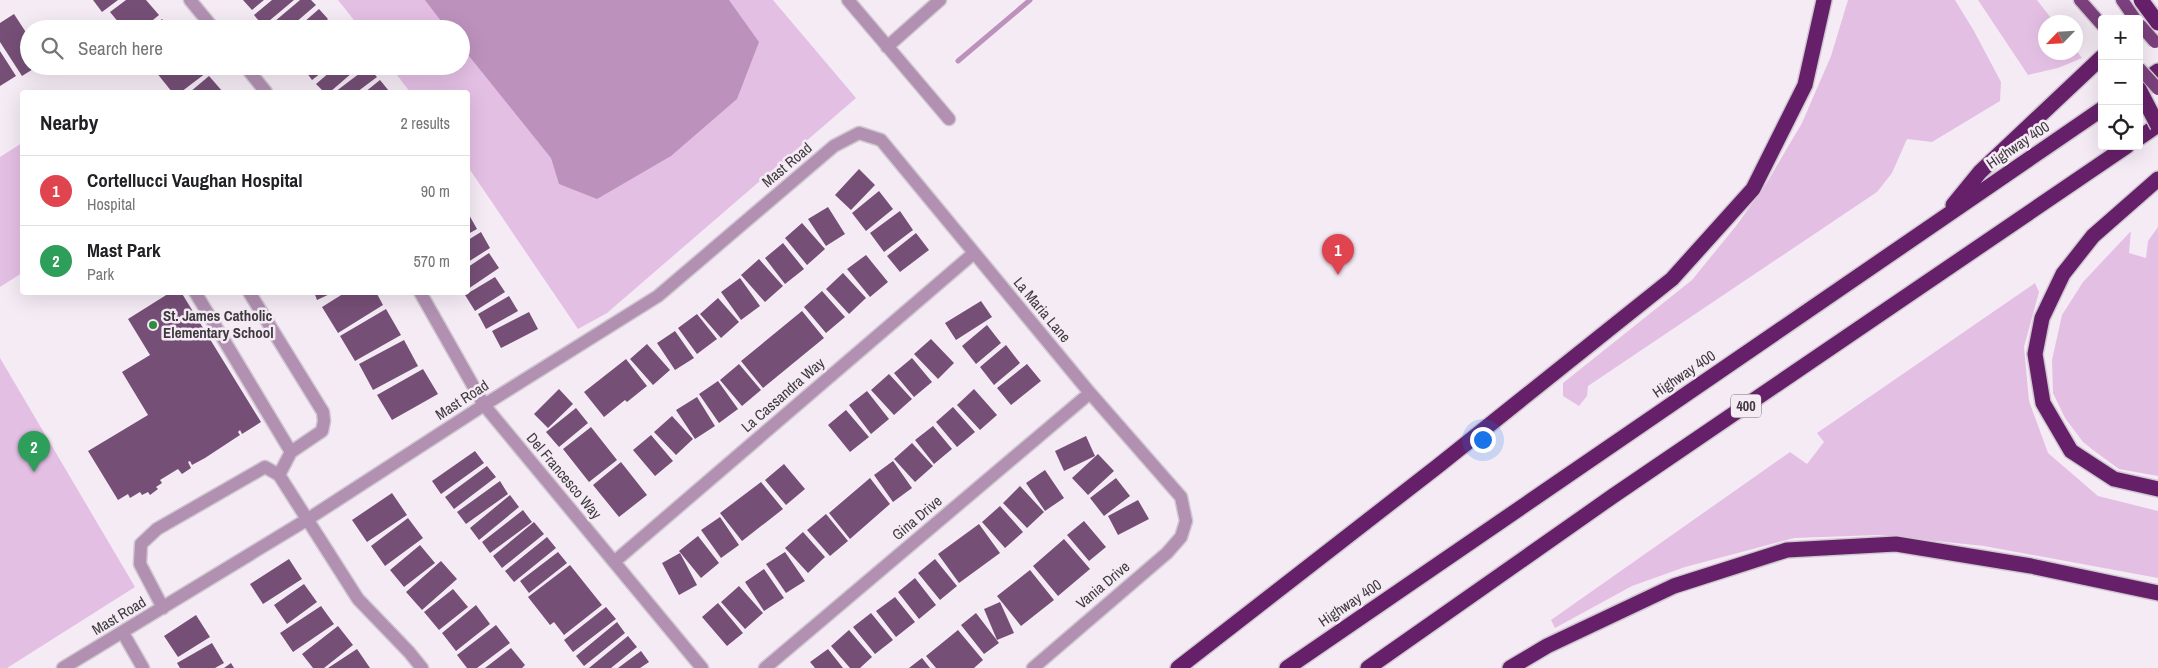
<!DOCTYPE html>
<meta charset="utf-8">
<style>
body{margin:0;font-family:"Archivo Narrow",sans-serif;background:#f2f2f2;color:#202124}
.controls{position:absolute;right:15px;top:15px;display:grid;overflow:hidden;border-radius:5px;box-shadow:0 5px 20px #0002}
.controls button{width:45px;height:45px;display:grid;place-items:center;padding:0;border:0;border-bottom:1px solid #e0e0e0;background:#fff;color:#202124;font:25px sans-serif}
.compass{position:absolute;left:2038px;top:15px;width:45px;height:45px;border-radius:50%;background:#fff;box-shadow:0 5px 20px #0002;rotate:245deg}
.you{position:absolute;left:1482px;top:439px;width:18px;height:18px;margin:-12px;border:4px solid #fff;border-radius:50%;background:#1a73e8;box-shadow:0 0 0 8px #1a73e833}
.badge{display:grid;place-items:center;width:32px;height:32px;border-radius:50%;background:#1a73e8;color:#fff;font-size:16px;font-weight:700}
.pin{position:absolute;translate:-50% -41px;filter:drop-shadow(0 1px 2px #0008)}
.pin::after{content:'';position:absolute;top:26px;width:18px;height:15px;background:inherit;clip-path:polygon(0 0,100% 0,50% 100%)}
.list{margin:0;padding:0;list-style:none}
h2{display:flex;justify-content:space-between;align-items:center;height:65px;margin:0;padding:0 20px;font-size:21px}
h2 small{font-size:16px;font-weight:400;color:#757577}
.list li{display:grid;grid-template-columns:32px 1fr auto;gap:15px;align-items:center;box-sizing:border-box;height:70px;padding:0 20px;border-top:1px solid #e0e0e0}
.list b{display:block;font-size:19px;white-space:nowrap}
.list p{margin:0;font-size:16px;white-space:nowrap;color:#757577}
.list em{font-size:16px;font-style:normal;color:#757577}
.icon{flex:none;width:28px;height:28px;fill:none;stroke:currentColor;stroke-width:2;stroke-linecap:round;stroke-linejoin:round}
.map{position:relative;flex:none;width:2158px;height:668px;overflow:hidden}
.search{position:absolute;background:#fff;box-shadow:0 5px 20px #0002;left:20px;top:20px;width:450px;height:55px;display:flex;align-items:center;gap:12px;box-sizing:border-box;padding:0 18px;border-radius:28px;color:#757577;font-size:19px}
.panel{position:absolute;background:#fff;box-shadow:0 5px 20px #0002;left:20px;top:90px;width:450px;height:205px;border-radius:5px}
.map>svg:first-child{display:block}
.green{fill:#e4bfe4}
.water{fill:#bc92bd}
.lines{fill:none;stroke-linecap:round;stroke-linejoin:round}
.stream{stroke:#bc92bd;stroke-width:5}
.building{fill:#764f77}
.minor-casing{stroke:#d0c8d0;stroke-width:15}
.major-casing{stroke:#d0c8d0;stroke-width:15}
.highway-casing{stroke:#d0c8d0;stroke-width:18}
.minor{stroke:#b190b2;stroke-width:12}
.major{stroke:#7b407d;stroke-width:12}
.highway{stroke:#662069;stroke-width:15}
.major-bridge-casing{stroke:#d0c8d0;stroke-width:15;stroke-linecap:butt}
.highway-bridge-casing{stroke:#d0c8d0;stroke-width:18;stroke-linecap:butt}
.major-bridge{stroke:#7b407d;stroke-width:12}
.highway-bridge{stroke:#662069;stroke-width:15}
.poi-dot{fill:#2f8c3d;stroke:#f5ebf5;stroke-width:2}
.labels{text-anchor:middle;stroke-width:5;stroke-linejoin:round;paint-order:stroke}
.shield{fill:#f5ebf5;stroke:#756f75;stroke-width:1}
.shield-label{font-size:14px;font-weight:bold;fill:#3e3a3e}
.street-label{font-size:15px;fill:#3e3a3e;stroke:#f5ebf5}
.poi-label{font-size:15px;font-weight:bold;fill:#3e3a3e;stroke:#f5ebf5;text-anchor:start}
</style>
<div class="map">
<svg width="2158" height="668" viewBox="0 0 2158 668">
<rect width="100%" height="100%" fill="#f5ebf5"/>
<!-- green -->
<path class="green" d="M338 0H773L856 98 607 313 578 329 468 167V92H410L390 66H461V29H361Z
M1848 0H1955L1974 31 2001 82 2000 101 1932 142 1907 139 1892 173 1877 192 1588 386 1587 396 1579 406 1563 396V383L1692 280 1736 226 1766 184 1802 123 1831 56Z
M1978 0H2037L2054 22H2046V52H2076V50L2082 58 2058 68 2028 75Z
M22 143V273L0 287V157Z
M2158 227V476L2119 469 2093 450 2083 442 2065 418 2053 393 2052 360 2062 315 2083 282 2131 231 2129 253 2146 258 2148 241Z
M2035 283 2039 292 2024 347 2029 401 2048 453 2098 496 2158 511V578L1984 546 1879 535 1794 538 1685 567 1632 586 1555 628 1551 620 1790 452 1807 464 1824 442 1817 433Z
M0 358 135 587 7 668H0Z"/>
<!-- water -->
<path class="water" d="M425 0H729L759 42 737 99 671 156 597 199 559 184 551 158 461 46V29H447Z"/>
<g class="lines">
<!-- stream -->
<path class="stream" d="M958 61 1030 0"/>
</g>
<!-- building -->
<path class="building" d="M93 0H118L102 12Z
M126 0H146L159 15 142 29H124L110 12Z
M243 0H264L252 10Z
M272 0H294L263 26 254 15Z
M300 0H311L316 5 288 29H269L268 27Z
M319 9 328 19 317 29H296Z
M14 14 29 37V66H38L22 76 0 42V23Z
M162 19 170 29H150Z
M332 23 336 29H325Z
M0 51 16 76 0 86Z
M163 66H200L206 73 181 92H172L156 72Z
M308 66H330L312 80 304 69Z
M337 66H360L330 92H324L316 84Z
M368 67 377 77 357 92H335Z
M209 76 223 92H190Z
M380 80 389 91 387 92H365Z
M859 169 875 185 851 210 835 195Z
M879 191 893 209 866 231 852 213Z
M828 207 845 234 826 246 808 219Z
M900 211 913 230 884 252 870 233Z
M468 213 477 229 468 234Z
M802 223 825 249 807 265 785 238Z
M481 232 490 248 468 262V240Z
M916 233 929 250 900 272 887 256Z
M783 243 804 269 785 284 765 258Z
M489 253 499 268 468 289V267Z
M866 255 888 282 870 297 847 269Z
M759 259 783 286 765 302 741 275Z
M843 273 866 298 849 314 826 289Z
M495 277 505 292 475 311 465 295Z
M740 278 760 306 741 320 721 292Z
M822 291 845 317 826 333 804 307Z
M171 292H181L261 422 242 434 240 430 238 432 240 435 205 458 192 465 190 461 188 462 191 468 182 474 178 469 160 480 162 483 156 487 158 489 150 495 148 492 142 495 140 492 130 498 128 494 118 500 88 451 148 415 122 372 150 355 128 319Z
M314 292H334L317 300Z
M346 292H376L383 305 338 333 322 307Z
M509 296 518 311 486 329 478 314Z
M718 298 739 322 721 338 700 314Z
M981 301 992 317 956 340 945 323Z
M386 309 401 335 355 361 340 336Z
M802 311 824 338 763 388 741 361Z
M529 312 538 329 501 348 492 331Z
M697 314 717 339 697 354 678 328Z
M987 325 1001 343 976 364 962 346Z
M675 331 694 358 675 370 657 343Z
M931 339 954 363 938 379 914 354Z
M404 340 418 366 373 390 359 364Z
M647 344 670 370 653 385 630 359Z
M1006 345 1020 363 994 385 980 367Z
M912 358 932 382 914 397 894 373Z
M626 359 647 386 627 402 625 400 604 417 584 392Z
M739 364 761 390 742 406 720 380Z
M1027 364 1041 381 1011 405 997 388Z
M423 369 438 394 392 420 377 395Z
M889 374 912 399 894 415 871 390Z
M718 381 738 409 719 423 699 394Z
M559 389 573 404 548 428 534 414Z
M974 389 997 415 980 430 957 405Z
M867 391 889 419 871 434 849 405Z
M697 397 715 426 695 439 676 410Z
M953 407 975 432 957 447 936 422Z
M576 408 588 423 559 447 546 432Z
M846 410 869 437 850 452 828 425Z
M672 416 693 439 676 455 654 432Z
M933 426 952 449 934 464 915 440Z
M591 427 617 460 589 482 563 449Z
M651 435 673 461 655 476 633 450Z
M1086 436 1095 456 1064 471 1055 451Z
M912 443 933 466 915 482 894 459Z
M475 451 484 463 441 494 432 481Z
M1098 454 1114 471 1088 495 1072 478Z
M893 461 912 488 893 502 874 475Z
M621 462 647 495 619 517 593 485Z
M784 464 805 489 786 505 765 480Z
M487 466 496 477 454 509 445 497Z
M1045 470 1064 498 1045 511 1026 483Z
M870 478 890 504 850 539 829 513Z
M1116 478 1130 496 1104 516 1090 498Z
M500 481 508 494 466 524 457 512Z
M761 482 783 509 742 541 720 513Z
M1020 486 1044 512 1027 528 1003 503Z
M392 493 407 515 367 542 352 520Z
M510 495 519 507 479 540 470 528Z
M1138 500 1149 519 1118 535 1108 516Z
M1000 506 1023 532 1005 548 982 522Z
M523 510 532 522 490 553 482 542Z
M826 514 848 541 830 556 807 530Z
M720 517 739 545 721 558 701 530Z
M408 518 423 538 385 566 371 546Z
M1084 521 1106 547 1089 561 1067 535Z
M534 522 544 534 502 568 493 556Z
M979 524 1000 553 959 583 938 554Z
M803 532 825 557 808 573 785 548Z
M698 536 719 563 701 578 679 551Z
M547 537 556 548 514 582 505 571Z
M1064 539 1090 569 1058 596 1033 566Z
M420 545 435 563 404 587 390 570Z
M558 552 567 563 529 593 520 581Z
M785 552 805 581 786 593 766 564Z
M680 553 697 585 679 595 662 563Z
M289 559 302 579 263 604 250 584Z
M935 559 957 586 940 600 918 573Z
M441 561 457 579 422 610 406 592Z
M570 565 602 605 564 635 554 622 550 625 528 597Z
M764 569 784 598 764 611 745 582Z
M1030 570 1054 600 1021 626 997 596Z
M915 578 936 605 919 619 898 592Z
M304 584 317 602 287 624 274 605Z
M739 586 763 613 745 629 721 602Z
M453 589 468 607 439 630 424 612Z
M895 597 915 622 896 637 876 611Z
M1000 602 1014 633 997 640 984 609Z
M718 603 743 633 727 646 702 617Z
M476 605 490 624 456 651 442 633Z
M321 606 334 624 293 652 280 633Z
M606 607 616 619 573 652 564 640Z
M871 613 893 640 875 654 853 627Z
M976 613 999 643 984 654 961 625Z
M196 615 210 637 178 657 164 636Z
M617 622 625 633 584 666 576 656Z
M496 625 510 643 477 668H467L457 655Z
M338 626 353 645 324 668H313L302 654Z
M849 630 872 657 860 668H850L831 646Z
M958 630 983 660 974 668H936L926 656Z
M628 636 637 647 611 668H589Z
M212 643 224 663 215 668H180L177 663Z
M511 648 525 665 522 668H485Z
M357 649 370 668H328Z
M828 649 843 668H815L810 662Z
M641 651 649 662 640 668H618Z
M922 658 930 668H909Z
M231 663 234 668H224Z"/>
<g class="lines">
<!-- minor casing -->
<g class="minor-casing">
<path id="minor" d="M190 0 214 29
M848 0 949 119
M887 47 940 0
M245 66 266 92
M195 292 291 452
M249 292 323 412 324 421 322 431 291 452 279 475
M420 292 484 405 702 668
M614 562 974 253
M163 608 140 564 141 544 157 529 265 467 279 475 358 599 409 652 422 668
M123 633 143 668
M63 668 308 519 484 405 658 296 834 146 859 133 881 140 1090 393 1181 497 1186 521 1181 537 1167 553 1033 668
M765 668 1090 393"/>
</g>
<!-- major casing -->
<g class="major-casing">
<path id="major" d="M2080 0 2102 25
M2122 0 2135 19"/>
</g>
<!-- highway casing -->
<g class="highway-casing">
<path id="highway" d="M2139 84 2158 71
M2139 138 2158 125
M2158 179 2093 236 2063 274 2042 318 2035 354 2043 403 2071 451 2114 479 2158 489
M1953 205 1980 172 2102 57
M1178 668 1438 466 1672 279 1753 189 1805 85 1824 0
M1287 668 2102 109
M1368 668 1613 496 2127 146
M1510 668 1547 646 1674 586 1787 550 1896 544 2031 566 2158 593"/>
</g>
<!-- minor -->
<use href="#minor" class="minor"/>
<!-- major -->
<use href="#major" class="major"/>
<!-- highway -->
<use href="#highway" class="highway"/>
<!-- major-bridge casing -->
<g class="major-bridge-casing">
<path id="major-bridge" d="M2140 25 2155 42
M2139 68 2158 89"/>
</g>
<!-- highway-bridge casing -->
<g class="highway-bridge-casing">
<path id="highway-bridge" d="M2141 0 2158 23
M2139 89 2158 126"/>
</g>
<!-- major-bridge -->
<use href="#major-bridge" class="major-bridge"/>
<!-- highway-bridge -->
<use href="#highway-bridge" class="highway-bridge"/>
</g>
<!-- markers -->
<circle class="poi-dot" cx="153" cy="325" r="5"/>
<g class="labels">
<!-- shield labels -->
<rect class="shield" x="1731" y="394.5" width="30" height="23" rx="4"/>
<g class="shield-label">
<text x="1746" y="411">400</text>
</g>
<!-- street labels -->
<g class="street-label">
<text transform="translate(2018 145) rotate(-34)" y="5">Highway 400</text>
<text transform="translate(787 165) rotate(-40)" y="5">Mast Road</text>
<text transform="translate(1042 310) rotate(50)" y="5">La Maria Lane</text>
<text transform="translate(1684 374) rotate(-34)" y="5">Highway 400</text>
<text transform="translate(783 395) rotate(-41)" y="5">La Cassandra Way</text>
<text transform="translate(462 400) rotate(-33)" y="5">Mast Road</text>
<text transform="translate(564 476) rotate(50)" y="5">Del Francesco Way</text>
<text transform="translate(917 518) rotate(-40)" y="5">Gina Drive</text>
<text transform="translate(1103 585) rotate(-40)" y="5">Vania Drive</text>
<text transform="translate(1350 603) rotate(-34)" y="5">Highway 400</text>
<text transform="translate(119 616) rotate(-31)" y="5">Mast Road</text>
</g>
<!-- poi labels -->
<g class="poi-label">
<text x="163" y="321">St. James Catholic<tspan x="163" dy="17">Elementary School</tspan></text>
</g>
</g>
</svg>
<div class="controls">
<button>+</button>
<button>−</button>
<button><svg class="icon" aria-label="locate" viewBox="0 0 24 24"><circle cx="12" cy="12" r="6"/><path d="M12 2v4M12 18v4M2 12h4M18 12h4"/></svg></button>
</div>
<svg class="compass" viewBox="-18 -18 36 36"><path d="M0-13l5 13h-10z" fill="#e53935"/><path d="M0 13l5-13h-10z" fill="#757577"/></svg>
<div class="you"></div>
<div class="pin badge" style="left:1338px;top:275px;background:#e0444e">1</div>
<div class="pin badge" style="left:34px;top:472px;background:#2e9e5b">2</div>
<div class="search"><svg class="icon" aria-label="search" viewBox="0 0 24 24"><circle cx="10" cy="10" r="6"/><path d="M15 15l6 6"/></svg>Search here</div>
<section class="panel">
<h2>Nearby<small>2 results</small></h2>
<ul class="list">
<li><span class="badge" style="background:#e0444e">1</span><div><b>Cortellucci Vaughan Hospital</b><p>Hospital</p></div><em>90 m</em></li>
<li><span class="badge" style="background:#2e9e5b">2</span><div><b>Mast Park</b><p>Park</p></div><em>570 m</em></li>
</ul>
</section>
</div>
